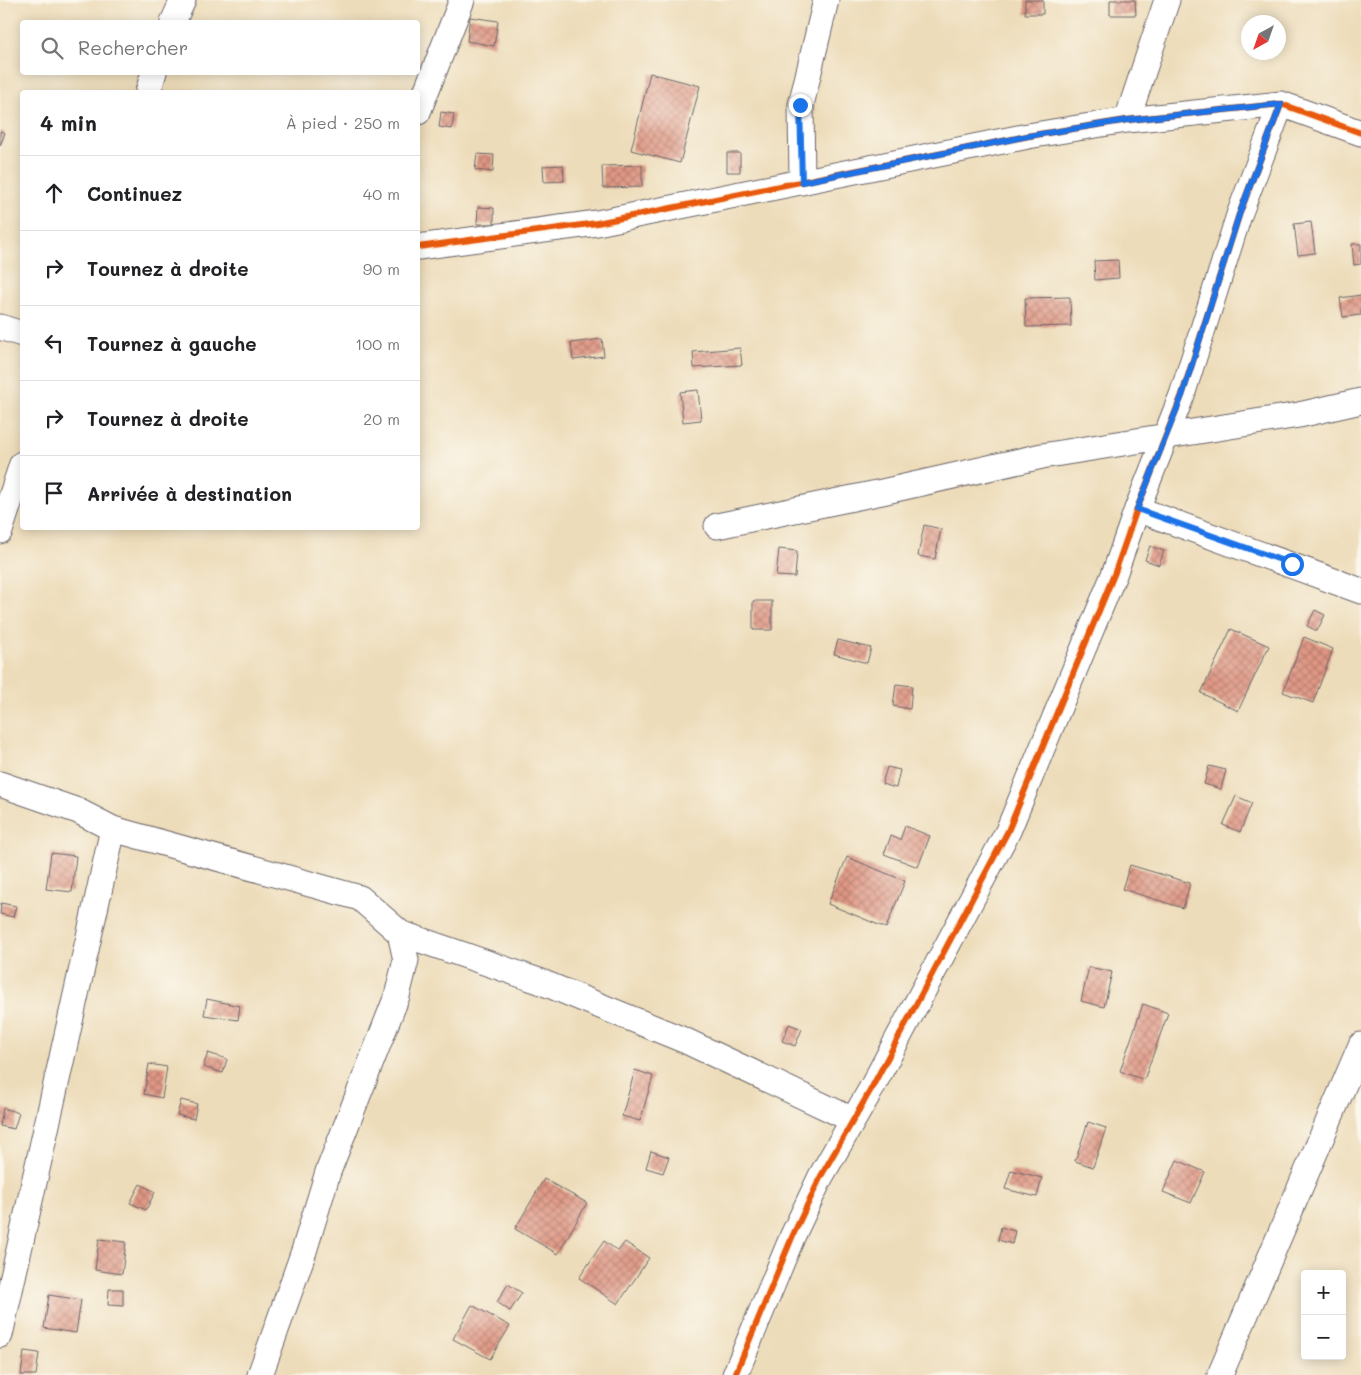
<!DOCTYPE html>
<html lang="fr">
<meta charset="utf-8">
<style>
body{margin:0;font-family:Mali,sans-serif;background:#f6f6f6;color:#202124}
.controls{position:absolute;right:15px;bottom:15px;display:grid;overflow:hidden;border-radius:5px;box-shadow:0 2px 12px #0003}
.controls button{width:45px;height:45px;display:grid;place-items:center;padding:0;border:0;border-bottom:1px solid #e0e0e0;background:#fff;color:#202124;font:25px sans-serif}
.compass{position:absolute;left:1241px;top:15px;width:45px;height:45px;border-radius:50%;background:#fff;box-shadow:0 2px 12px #0003;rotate:220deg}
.stop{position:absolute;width:15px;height:15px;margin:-11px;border:4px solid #1a73e8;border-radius:50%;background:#fff}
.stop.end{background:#1a73e8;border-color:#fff;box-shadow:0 1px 5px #0008}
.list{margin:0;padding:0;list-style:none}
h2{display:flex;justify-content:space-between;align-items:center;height:65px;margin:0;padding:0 20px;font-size:21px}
h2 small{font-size:16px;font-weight:400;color:#757577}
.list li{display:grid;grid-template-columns:32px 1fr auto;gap:15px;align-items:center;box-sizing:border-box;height:75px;padding:0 20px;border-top:1px solid #e0e0e0}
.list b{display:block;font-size:19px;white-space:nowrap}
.list em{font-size:16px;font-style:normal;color:#757577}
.icon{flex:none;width:28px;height:28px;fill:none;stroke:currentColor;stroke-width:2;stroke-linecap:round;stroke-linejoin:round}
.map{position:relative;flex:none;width:1361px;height:1375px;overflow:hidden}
.search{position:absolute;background:#fff;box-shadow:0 2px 12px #0003;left:20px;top:20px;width:400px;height:55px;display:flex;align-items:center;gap:12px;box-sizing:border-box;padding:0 18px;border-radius:5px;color:#757577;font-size:19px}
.panel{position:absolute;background:#fff;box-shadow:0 2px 12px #0003;left:20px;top:90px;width:400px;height:440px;border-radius:5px}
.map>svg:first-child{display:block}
.building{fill:url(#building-cross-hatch)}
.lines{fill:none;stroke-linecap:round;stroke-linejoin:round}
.street-casing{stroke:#696367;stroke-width:27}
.street{stroke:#fff;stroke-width:25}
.cycleway-casing{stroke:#fbf7ec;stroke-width:9}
.cycleway{stroke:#e8590c;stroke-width:6}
.route{stroke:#1a73e8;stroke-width:6}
</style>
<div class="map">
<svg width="1361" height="1375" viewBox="0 0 1361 1375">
<defs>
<pattern id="building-cross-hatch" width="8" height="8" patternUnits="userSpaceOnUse" patternTransform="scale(1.25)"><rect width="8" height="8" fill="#e09784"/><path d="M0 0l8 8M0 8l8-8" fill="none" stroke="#b57b6d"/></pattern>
</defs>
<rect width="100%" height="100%" fill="#fbf7ec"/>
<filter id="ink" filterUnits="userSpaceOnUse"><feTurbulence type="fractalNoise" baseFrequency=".02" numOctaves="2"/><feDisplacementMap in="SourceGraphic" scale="10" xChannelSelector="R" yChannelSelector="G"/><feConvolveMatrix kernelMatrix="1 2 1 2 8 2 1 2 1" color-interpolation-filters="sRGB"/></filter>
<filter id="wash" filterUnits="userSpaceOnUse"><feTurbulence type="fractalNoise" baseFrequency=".0096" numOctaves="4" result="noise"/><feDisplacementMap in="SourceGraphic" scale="20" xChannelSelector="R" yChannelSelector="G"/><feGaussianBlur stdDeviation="1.12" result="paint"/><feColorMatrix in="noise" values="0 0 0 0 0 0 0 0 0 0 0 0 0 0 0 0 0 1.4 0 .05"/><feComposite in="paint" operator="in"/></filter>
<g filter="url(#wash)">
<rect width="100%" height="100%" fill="#eddcb9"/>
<g id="blocks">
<!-- building -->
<path class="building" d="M1025 0H1043V14H1025Z
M1110 0H1135L1136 15H1110Z
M470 17 498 21 494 46 467 41Z
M650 73 700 86 680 163 631 150Z
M441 112 454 114 452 129 439 127Z
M0 131 5 133 0 146Z
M727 153H740V172H727Z
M477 154 494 155 493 172 475 170Z
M563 165 564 181 544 182 543 166Z
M642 165V187L603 188 602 166Z
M478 207 494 208V224H477Z
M1311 222 1315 253 1298 255 1294 224Z
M1352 244H1361V264L1354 265Z
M1118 260 1119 278 1095 280 1094 261Z
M1361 295V315L1343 317 1340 298Z
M1070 297 1071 326 1026 327 1025 298Z
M602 339 604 356 573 360 571 343Z
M740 348 742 365 694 368 693 352Z
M698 390 701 420 683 422 680 392Z
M924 525 941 529 935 559 918 556Z
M1150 546 1164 551 1159 565 1145 560Z
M779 549 797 551 795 577 776 576Z
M753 601H772V630H753Z
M1315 610 1325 615 1317 631 1307 626Z
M1231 629 1269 646 1238 711 1201 693Z
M1304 637 1333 649 1313 703 1283 692Z
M838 640 871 648 867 663 834 654Z
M896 684 912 686 910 709 893 706Z
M1209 766 1226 770 1221 789 1204 784Z
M887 767 900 770 896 788 882 784Z
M1236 796 1252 803 1240 832 1223 825Z
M905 826 930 836 918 867 884 854 891 836 900 840Z
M51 853 76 856 72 892 46 889Z
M847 857 905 881 886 928 828 904Z
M1130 865 1190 883 1183 908 1122 889Z
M1 903 16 906 13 917 0 914Z
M1089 967 1112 972 1104 1007 1081 1001Z
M207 999 240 1006 238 1020 204 1015Z
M1143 1004 1168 1013 1144 1080 1120 1071Z
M789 1024 802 1029 795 1046 782 1041Z
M208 1053 227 1059 223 1073 203 1067Z
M149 1064 167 1067 162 1098 144 1094Z
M635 1070 653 1076 640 1121 622 1116Z
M181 1100 197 1104 194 1119 177 1115Z
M3 1108 19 1113 14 1129 0 1126Z
M1088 1122 1106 1128 1093 1167 1075 1161Z
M651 1151 669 1157 663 1173 646 1168Z
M1177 1160 1205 1172 1191 1203 1163 1192Z
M1011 1170 1042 1178 1037 1197 1005 1189Z
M544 1179 587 1203 558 1254 515 1229Z
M140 1184 155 1192 146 1210 130 1203Z
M1001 1227 1015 1231 1012 1244 998 1240Z
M99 1239 126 1242 122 1274 95 1270Z
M604 1241 618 1251 625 1242 649 1258 618 1304 579 1278Z
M508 1284 522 1293 510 1311 497 1302Z
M109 1289H123V1306L108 1305Z
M49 1295 81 1300 76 1333 44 1328Z
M472 1305 510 1326 490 1359 453 1339Z
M24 1351 39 1353 36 1375H21Z"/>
</g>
</g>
<g filter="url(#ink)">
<use href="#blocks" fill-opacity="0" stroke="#696367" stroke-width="1"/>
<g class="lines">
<!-- street casing -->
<g class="street-casing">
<path id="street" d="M173 22 183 0
M148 92 154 72
M418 112 462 0
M1127 120 1167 0
M802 182 801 105 826 0
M418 247 597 223 1028 136 1127 120 1281 104 1361 133
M0 327 22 334
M1137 509 1361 591
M717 526 882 492 1042 456 1299 415 1361 401
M0 531 22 464
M0 784 78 811 113 829 360 898 400 933 406 960 397 996 328 1172 304 1251 260 1375
M400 933 539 981 686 1041 853 1120
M0 1335 113 829
M735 1375 793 1235 821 1176 870 1091 1008 831 1115 572 1137 509 1182 395 1239 215 1281 104
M1220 1375 1361 1045"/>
</g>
<!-- street -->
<use href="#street" class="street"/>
<!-- cycleway casing -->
<g class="cycleway-casing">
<path id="cycleway" d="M418 247 597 223 1028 136 1127 120 1281 104 1361 133
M735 1375 793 1235 821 1176 870 1091 1008 831 1115 572 1137 509 1182 395 1239 215 1281 104"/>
</g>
<!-- cycleway -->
<use href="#cycleway" class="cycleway"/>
</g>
</g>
<g class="lines" filter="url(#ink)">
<!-- route -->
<path class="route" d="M800 105 802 182 1028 136 1128 120 1281 104 1239 215 1182 396 1137 509 1292 564"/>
</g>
</svg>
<div class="controls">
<button>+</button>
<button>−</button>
</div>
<svg class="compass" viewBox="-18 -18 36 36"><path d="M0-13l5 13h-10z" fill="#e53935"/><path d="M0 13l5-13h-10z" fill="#757577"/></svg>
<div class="stop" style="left:1292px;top:564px"></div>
<div class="stop end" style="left:800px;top:105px"></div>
<div class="search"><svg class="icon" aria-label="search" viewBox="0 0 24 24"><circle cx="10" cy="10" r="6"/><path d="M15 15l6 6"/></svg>Rechercher</div>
<section class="panel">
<h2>4 min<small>À pied · 250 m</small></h2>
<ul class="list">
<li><svg class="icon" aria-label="ahead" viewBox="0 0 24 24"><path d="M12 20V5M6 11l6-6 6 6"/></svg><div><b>Continuez</b></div><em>40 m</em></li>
<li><svg class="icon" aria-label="right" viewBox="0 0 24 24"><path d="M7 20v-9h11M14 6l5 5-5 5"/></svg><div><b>Tournez à droite</b></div><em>90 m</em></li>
<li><svg class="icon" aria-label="left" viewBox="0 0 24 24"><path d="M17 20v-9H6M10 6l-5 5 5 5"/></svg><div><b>Tournez à gauche</b></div><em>100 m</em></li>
<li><svg class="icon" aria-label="right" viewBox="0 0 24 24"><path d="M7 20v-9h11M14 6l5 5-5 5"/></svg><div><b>Tournez à droite</b></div><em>20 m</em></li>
<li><svg class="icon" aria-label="arrive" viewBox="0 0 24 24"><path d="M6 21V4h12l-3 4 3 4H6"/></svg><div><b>Arrivée à destination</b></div></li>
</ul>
</section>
</div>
